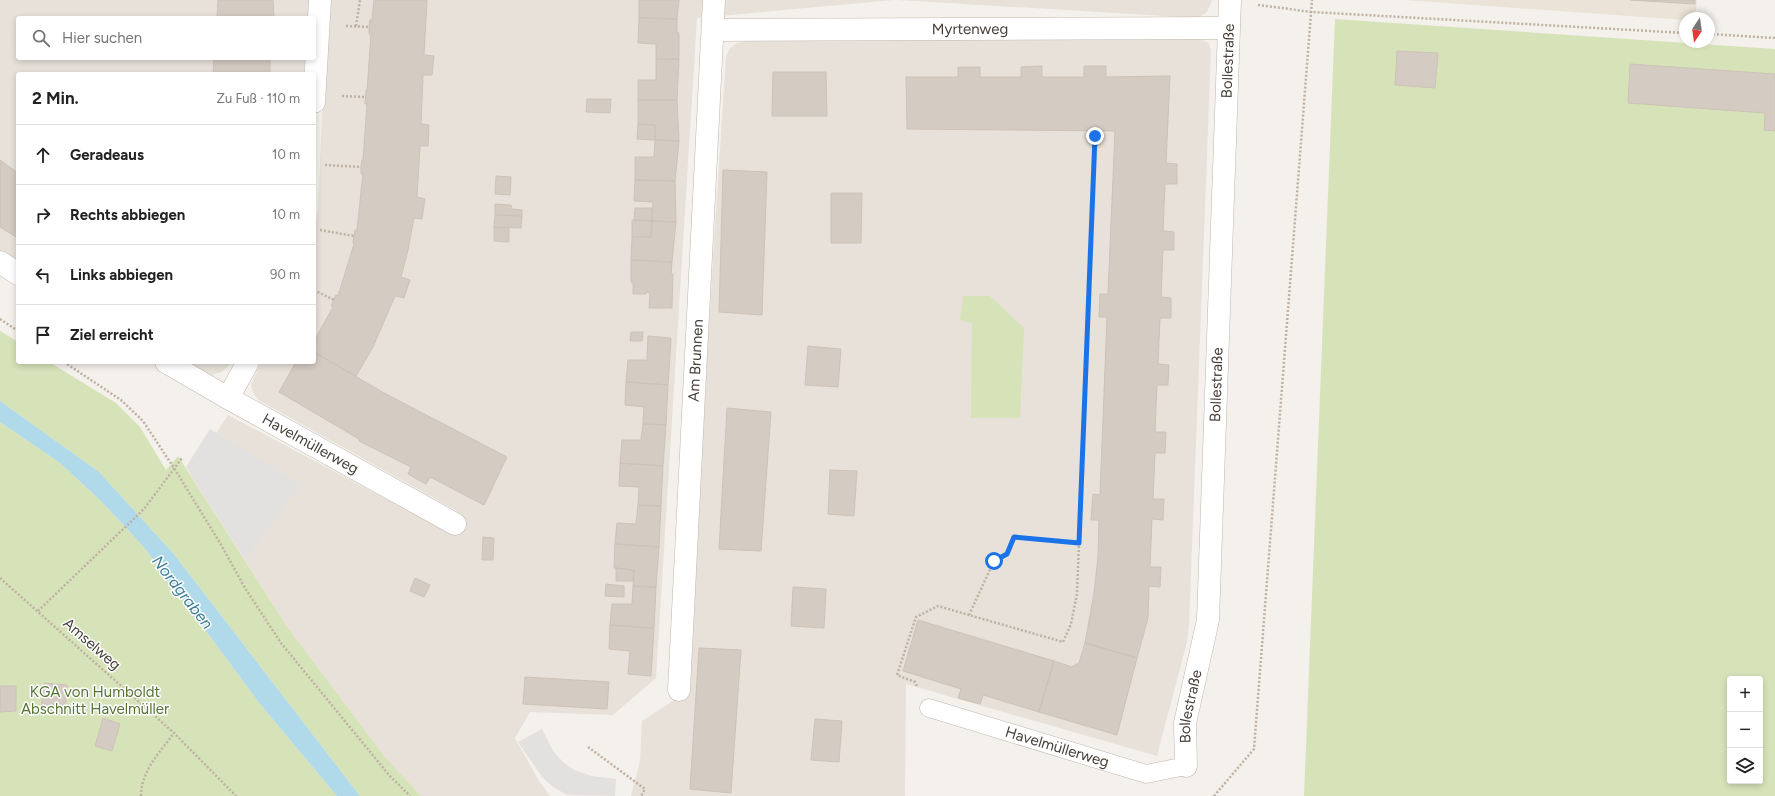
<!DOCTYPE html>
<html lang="de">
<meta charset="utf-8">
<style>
body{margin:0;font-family:Figtree,sans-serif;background:#f6f6f6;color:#222}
.controls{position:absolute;right:12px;bottom:12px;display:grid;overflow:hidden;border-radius:4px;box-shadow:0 2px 6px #0003}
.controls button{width:36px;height:36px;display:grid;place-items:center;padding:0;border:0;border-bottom:1px solid #e0e0e0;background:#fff;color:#222;font:20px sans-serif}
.compass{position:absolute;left:1679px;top:12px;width:36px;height:36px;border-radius:50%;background:#fff;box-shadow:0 2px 6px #0003;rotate:193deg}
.stop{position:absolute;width:12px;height:12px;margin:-9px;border:3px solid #1a73e8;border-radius:50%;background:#fff}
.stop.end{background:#1a73e8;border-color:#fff;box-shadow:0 1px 4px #0008}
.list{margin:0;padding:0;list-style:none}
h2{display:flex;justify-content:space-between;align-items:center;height:52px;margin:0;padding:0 16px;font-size:17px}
h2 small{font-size:13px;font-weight:400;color:#767676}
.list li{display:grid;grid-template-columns:26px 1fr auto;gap:12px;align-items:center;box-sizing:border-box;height:60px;padding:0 16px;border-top:1px solid #e0e0e0}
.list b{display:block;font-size:15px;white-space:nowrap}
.list em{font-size:13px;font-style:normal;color:#767676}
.icon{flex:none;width:22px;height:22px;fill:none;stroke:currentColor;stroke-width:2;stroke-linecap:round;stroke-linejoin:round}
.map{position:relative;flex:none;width:1775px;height:796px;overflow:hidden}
.search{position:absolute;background:#fff;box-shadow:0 2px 6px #0003;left:16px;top:16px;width:300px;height:44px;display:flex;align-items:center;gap:10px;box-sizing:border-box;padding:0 14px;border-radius:4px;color:#767676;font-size:15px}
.panel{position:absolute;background:#fff;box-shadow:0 2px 6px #0003;left:16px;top:72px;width:300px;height:292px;border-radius:4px}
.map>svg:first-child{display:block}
.residential{fill:#e7e1da}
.education{fill:#ebe3d7}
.green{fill:#d6e3b9;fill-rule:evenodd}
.parking{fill:#e3e1df}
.water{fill:#b0d9e9}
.building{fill:#d4cbc2;stroke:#cec2b6}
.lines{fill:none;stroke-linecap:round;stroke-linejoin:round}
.lane-casing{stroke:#beb7af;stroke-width:19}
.street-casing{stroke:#beb7af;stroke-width:23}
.path{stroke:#beb1a2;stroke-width:2.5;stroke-dasharray:2 2;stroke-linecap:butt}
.lane{stroke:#fff;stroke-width:18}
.street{stroke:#fff;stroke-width:22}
.route{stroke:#1a73e8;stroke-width:5}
.labels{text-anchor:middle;stroke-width:3;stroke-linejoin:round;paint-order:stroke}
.street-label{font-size:15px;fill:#47403a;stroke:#fff}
.park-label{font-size:15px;fill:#547333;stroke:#fff}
.water-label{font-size:16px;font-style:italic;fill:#3a7d98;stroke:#fff}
</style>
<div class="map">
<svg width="1775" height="796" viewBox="0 0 1775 796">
<rect width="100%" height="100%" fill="#f4f0eb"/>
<!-- residential -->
<path class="residential" d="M0 0H309L308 18H18V58H305L304 74H18V262L0 251Z
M327 0H894L697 18 656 678 613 715 530 712 515 738 539 781 550 796H421L417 792 385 757 286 625 190 474 228 415 446 531 460 518 457 511 260 401 253 393 251 385 261 362H314V234L318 207Z
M897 0H1212L1207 12 1198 18Z
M905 39H1200L1209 43 1211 51 1189 625 1187 642 1157 756 906 684 905 796H631L640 761 642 721 685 693 726 57 730 48 737 43 747 41Z
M179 362H232L222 372 211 375 195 371Z"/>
<!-- education -->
<path class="education" d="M1405 0H1697L1695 18H1685V20Z"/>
<!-- green -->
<path class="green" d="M1335 19 1775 49V796H1304ZM1730 679H1760V781H1730Z
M963 296H990L1024 328 1020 418H971L972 324 960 320Z
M0 331 18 342V362H49L116 403 140 427 166 470 178 456 286 625 385 757 421 796H360L173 553 99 472 0 401Z
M0 422 60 463 101 501 143 546 260 704 337 796H0Z"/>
<!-- parking -->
<path class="parking" d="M210 429 301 485 245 559 186 467Z
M542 729 553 751 563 762 574 770 592 776 616 779 615 796 567 795 553 787 543 778 518 742Z"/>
<!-- water -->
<path class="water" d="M0 401 99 472 173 553 360 796H337L260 704 143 546 101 501 60 463 0 422Z"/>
<!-- building -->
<path class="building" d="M218 0H273L274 18H217Z
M374 0H427L424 55 434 56 432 75H423L421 124 429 125 428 146H420L417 197 425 199 422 219 414 218 408 250 401 277 410 280 404 298 395 296 373 347 356 376 314 352V341L333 307 331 306 336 295 338 296 354 244 353 243 355 230H357L363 173 361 174V167L362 160H363L367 104H365L366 90 367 91 371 34H369V27L370 20H372Z
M639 0H679L677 19 639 18Z
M1630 0H1695V4Z
M639 18 677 19V32L679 33V59H656V44L638 43Z
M1397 51 1438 53 1435 88 1395 85Z
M214 58H270V74H213Z
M656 59H679L677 100H638V80H656Z
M1630 64 1775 74V131L1764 130 1765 113 1628 103Z
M1042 66V77H1084V66H1106V77L1170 76 1166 163 1177 164V184H1165L1163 231 1174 232V250H1163L1161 297 1171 298V318H1160L1158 364 1169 365 1168 385H1157L1155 432H1166L1165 453H1155L1153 499H1164L1163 520 1152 519 1150 567H1161L1160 587 1149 586 1148 618 1137 658 1085 643 1094 593 1098 557 1099 520H1091L1093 494 1100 495 1107 317H1099L1100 294H1108L1115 131 907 129 906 77H958V67H980V77H1021V67Z
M773 72H826L827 116H772Z
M587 99H611L610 113 586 112Z
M638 100H677L679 141 655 140V125L638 124Z
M638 124 655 125V140L637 139Z
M655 140 679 141 675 181 635 180V157H654Z
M0 160 18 173V238L0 227Z
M723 170 767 172 762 315 719 312Z
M496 176 511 177 510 195 495 194Z
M635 180 675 181 676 222 652 221 653 202 634 201Z
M831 193H862L861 243H831Z
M495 204 511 205 512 209 522 210V216L495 215Z
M635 208H652V221L634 220Z
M495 215 522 216 521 228 494 227Z
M632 220 652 221 651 237H632Z
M652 221 676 222 672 262 631 260 632 237H651Z
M494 227 509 228V242L494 241Z
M631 260 672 262 671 274H673L672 308H649L650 293 647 292 646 294H633V283L631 282Z
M631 332H643L642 341H630Z
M648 336 671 338 668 385 626 382 628 360H647Z
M808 346 841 349 838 387 805 385Z
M314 352 384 393 507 457 484 505 430 477 426 484 408 474 411 467 359 441V439L279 392 296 362H314Z
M626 382 668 385 666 425 643 424 644 407 625 405Z
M727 408 771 412 761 551 719 549Z
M643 424 666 425 663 466 620 463 622 440H641Z
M620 463 663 466 661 506 638 505 639 487 619 486Z
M830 470 857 471 854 516 828 514Z
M638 505 661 506 659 547 615 544 617 523 636 524Z
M483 537 494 538 493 560H482Z
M615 544 659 547 656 587 633 586 634 570 614 568Z
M616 568 634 570 633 581H616Z
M415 578 430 585 424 597 410 591Z
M606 584 624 586V597L605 596Z
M633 586 656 587 654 628 610 625 612 604H632Z
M793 587 826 589 824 628 791 626Z
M918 620 1054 661 1039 712 983 695 980 704 958 698 961 689 903 671Z
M610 625 654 628 651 676 628 674 630 651 609 649Z
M1085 643 1137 658 1117 735 1039 712 1054 661 1072 667 1079 663Z
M699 648 741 650 731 793 690 789Z
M525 677 609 682 607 709 523 704Z
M44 683 67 685 65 712 41 709Z
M0 686H16V711L0 712Z
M103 718 120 724 112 751 95 746Z
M815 719 842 721 839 762 811 760Z"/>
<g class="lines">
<!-- lane casing -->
<g class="lane-casing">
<g id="lane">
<path id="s1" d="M929 708 1146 774 1186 766"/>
</g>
</g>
<!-- street casing -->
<g class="street-casing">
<g id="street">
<path id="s2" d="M713 30 1228 28"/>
<path d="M314 102 320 0"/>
<path d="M0 262 18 274"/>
<path id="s3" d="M166 362 228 398 455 524"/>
<path d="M228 398 248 362"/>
<path id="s4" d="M679 690 714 0"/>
<path id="s5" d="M1186 766 1185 723 1208 620 1230 0"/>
</g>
</g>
<!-- path -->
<path class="path" d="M1258 5 1312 12 1685 33
M346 26 369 27
M356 26 360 0
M1709 34 1775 38
M342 96 365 97
M325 165 361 167
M320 230 354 236
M314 290 334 300
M0 319 18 331
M64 362 121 400 143 421 174 468 220 543 245 588 281 643 389 775 410 796
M1079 543 1014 537 1007 554 994 561 969 615 1063 642 1071 624 1077 594 1095 136
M0 578 174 733 236 796
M38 611 144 509 182 458
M917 686 915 682 897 675 916 617 938 606 969 615
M588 747 645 789 641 796
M141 796C141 771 160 752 174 733
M1214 796 1254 749 1312 0"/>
<!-- lane -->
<use href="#lane" class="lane"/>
<!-- street -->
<use href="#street" class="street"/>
</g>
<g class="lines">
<!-- route -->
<path class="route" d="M994 561 1007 554 1014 537 1079 543 1095 136"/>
</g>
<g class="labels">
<!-- street labels -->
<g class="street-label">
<text dy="5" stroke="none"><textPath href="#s2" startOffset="257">Myrtenweg</textPath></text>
<text dy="5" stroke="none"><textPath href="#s5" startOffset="708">Bollestraße</textPath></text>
<text dy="5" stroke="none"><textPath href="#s4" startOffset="330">Am Brunnen</textPath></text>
<text dy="5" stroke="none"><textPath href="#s5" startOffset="384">Bollestraße</textPath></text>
<text dy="5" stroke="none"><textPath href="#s3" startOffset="166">Havelmüllerweg</textPath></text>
<text transform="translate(92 644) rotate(41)" y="5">Amselweg</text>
<text dy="5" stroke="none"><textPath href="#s5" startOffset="60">Bollestraße</textPath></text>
<text dy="5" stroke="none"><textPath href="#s1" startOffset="134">Havelmüllerweg</textPath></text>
</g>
<!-- park labels -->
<g class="park-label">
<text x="95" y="697">KGA von Humboldt<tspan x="95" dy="17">Abschnitt Havelmüller</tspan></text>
</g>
<!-- water labels -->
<g class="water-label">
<text transform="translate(183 592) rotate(52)" y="6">Nordgraben</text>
</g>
</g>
</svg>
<div class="controls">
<button>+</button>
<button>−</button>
<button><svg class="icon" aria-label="layers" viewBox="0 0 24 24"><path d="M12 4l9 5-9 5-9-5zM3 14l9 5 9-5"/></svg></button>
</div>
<svg class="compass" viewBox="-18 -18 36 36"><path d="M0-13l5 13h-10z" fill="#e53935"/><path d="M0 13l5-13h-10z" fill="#767676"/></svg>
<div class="stop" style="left:994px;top:561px"></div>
<div class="stop end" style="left:1095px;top:136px"></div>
<div class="search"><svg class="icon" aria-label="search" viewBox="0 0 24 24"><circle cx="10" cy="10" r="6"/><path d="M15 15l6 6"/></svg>Hier suchen</div>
<section class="panel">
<h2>2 Min.<small>Zu Fuß · 110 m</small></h2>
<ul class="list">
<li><svg class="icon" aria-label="ahead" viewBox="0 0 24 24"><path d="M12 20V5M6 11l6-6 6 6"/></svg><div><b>Geradeaus</b></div><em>10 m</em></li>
<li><svg class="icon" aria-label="right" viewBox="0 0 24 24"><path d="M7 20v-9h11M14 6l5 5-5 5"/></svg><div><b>Rechts abbiegen</b></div><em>10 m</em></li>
<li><svg class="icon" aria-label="left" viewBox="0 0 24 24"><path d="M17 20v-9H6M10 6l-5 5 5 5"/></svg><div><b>Links abbiegen</b></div><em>90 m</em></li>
<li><svg class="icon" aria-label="arrive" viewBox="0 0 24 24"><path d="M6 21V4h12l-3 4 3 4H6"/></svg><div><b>Ziel erreicht</b></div></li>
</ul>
</section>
</div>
